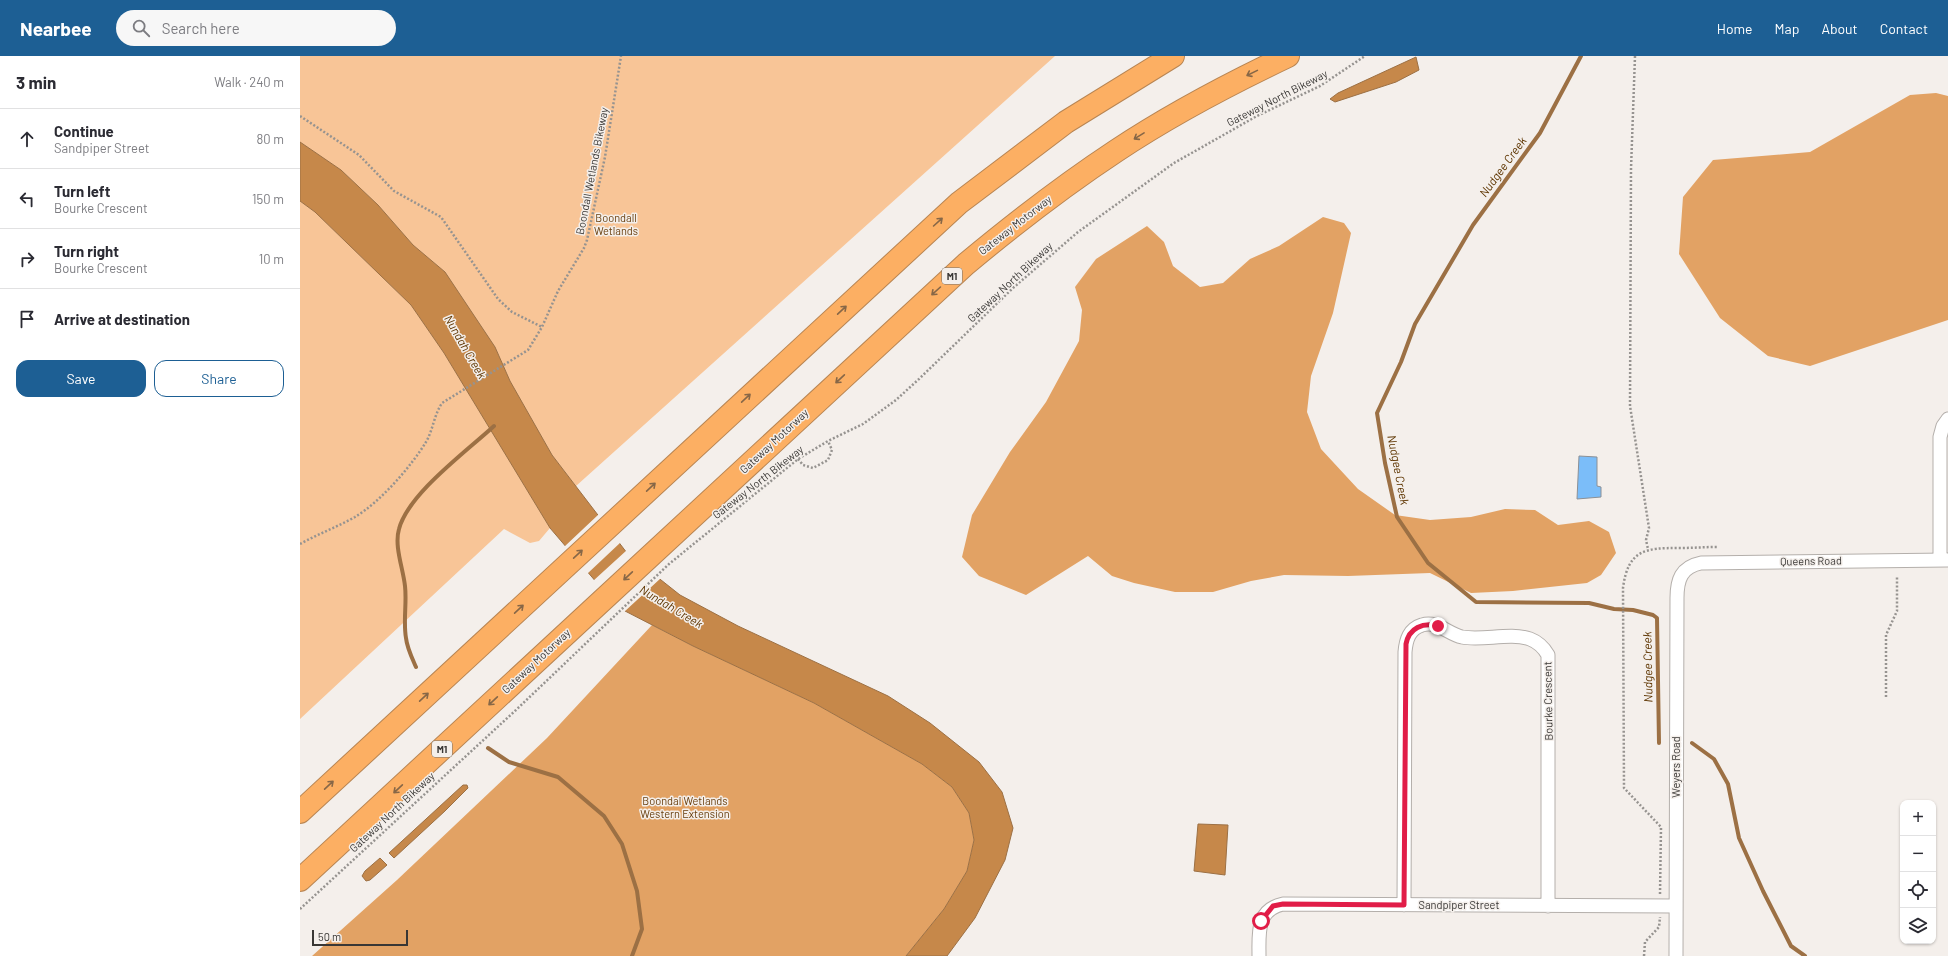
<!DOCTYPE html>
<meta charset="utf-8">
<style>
body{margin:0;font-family:Barlow,sans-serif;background:#f7f7f7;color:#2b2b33}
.controls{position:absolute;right:12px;bottom:12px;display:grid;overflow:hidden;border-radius:8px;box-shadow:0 1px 3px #0004}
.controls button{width:36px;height:36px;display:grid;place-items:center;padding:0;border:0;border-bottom:1px solid #e1e1e2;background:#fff;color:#2b2b33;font:20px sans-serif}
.scale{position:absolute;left:12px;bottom:10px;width:96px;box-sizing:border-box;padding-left:4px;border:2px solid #393735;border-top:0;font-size:11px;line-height:14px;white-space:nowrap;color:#393735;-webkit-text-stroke:3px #f4efeb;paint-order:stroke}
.stop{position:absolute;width:12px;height:12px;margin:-9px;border:3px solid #e11d48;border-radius:50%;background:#fff}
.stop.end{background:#e11d48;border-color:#fff;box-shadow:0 1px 4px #0008}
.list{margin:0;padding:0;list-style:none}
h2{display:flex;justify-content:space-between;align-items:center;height:52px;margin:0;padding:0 16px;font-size:17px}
h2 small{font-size:13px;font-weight:400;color:#7c7c81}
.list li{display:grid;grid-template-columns:26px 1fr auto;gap:12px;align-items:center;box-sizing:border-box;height:60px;padding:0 16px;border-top:1px solid #e1e1e2}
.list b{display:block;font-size:15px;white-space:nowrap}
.list p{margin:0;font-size:13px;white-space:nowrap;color:#7c7c81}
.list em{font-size:13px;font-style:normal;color:#7c7c81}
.actions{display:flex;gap:8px;padding:12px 16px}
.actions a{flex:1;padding:9px 0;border:1px solid #1d5f94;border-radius:12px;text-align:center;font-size:14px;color:#1d5f94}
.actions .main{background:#1d5f94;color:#fff}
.icon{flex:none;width:22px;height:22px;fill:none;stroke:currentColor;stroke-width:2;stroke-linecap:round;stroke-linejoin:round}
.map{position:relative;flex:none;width:1648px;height:900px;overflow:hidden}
header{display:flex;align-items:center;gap:24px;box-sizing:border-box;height:56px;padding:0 20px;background:#1d5f94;color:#fff}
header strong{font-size:19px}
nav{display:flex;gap:22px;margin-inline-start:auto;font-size:14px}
.search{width:280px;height:36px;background:#f7f7f7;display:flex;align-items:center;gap:10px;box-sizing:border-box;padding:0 14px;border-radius:22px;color:#7c7c81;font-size:15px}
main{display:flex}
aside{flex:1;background:#fff}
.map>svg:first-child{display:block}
.green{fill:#f8c597}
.forest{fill:#e2a264}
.water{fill:#c6884a;stroke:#9c7044}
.pier{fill:#f4efeb}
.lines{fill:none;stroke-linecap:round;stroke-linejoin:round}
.stream{stroke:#9c7044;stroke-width:4}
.building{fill:#7bbdf9;stroke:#8c9095}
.minor-casing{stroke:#b4afab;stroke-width:15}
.motorway-casing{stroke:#b88553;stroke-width:24}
.path{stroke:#969390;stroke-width:2.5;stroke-dasharray:2 2;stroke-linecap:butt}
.minor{stroke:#fff;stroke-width:13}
.motorway{stroke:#fcaf63;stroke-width:22}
.oneway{stroke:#876747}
.route{stroke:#e11d48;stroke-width:5}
.labels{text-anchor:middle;stroke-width:3;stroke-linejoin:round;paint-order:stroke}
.shield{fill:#f4efeb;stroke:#716e6c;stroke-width:1}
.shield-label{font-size:10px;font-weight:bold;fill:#393735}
.street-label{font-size:11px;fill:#393735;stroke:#f4efeb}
.park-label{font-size:11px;fill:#6a4010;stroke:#f4efeb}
.water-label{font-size:12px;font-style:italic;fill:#5e3501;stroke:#f4efeb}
</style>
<header>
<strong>Nearbee</strong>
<div class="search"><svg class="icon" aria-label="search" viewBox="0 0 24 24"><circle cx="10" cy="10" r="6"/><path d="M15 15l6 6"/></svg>Search here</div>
<nav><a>Home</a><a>Map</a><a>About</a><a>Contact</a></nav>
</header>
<main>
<aside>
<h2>3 min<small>Walk · 240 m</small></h2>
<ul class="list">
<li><svg class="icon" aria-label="ahead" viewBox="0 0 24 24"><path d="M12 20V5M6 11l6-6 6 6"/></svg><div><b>Continue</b><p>Sandpiper Street</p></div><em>80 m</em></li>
<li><svg class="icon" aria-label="left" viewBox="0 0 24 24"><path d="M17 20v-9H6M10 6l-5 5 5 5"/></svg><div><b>Turn left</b><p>Bourke Crescent</p></div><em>150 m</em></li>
<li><svg class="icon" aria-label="right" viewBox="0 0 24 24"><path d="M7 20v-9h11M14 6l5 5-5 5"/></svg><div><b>Turn right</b><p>Bourke Crescent</p></div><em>10 m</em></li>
<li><svg class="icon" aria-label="arrive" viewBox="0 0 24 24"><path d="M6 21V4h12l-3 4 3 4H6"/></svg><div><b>Arrive at destination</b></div></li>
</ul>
<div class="actions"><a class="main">Save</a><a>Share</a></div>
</aside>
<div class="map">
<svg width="1648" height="900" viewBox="0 0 1648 900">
<rect width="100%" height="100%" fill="#f4efeb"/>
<!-- green -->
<path class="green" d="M0 0H755L276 430 252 399 210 325 195 291 145 216 113 189 78 149 41 114 0 86Z
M0 145 15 156 111 249 144 297 250 472 239 485 230 487 204 473 0 663Z"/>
<!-- forest -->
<path class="forest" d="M1636 37 1648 40V264L1510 310 1468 300 1420 262 1379 198 1383 141 1413 104 1510 96 1610 39Z
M1023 161 1044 167 1051 177 1033 257 1011 320 1007 356 1021 393 1058 433 1095 459 1130 464 1171 461 1205 453 1235 454 1258 469 1289 465 1309 476 1316 497 1301 519 1287 527 1213 535 1171 537 1130 517 1048 520 984 519 951 525 913 536H875L834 527 812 520 788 500 726 539 679 520 662 501 672 459 710 396 746 346 779 285 782 254 775 231 796 203 847 170 864 186 873 210 900 231 923 227 950 203 979 190Z
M352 569 393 590 514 647 622 708 652 731 669 757 674 784 667 815 644 853 606 900H12L97 824 247 682Z"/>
<!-- water -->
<path class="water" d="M1116 1 1119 14 1096 26 1035 46 1030 43 1038 37Z
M0 86 41 114 78 149 113 189 145 216 195 291 210 325 252 399 327 497 380 539 438 570 588 640 630 667 679 706 702 736 713 772 705 804 675 862 647 900H606L644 853 667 815 674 784 669 757 652 731 622 708 514 647 393 590 325 555 309 541 250 472 144 297 111 249 15 156 0 145Z
M163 729H167L168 732 145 755 94 802 89 797Z
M898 768 928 769 925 819 894 815Z
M80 802 87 809 70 824 66 825 62 820 65 815Z"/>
<!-- pier -->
<path class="pier" d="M299 458 321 486 287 518 264 491Z
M327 494 361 522 324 556 308 542 293 525Z"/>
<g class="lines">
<!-- stream -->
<path class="stream" d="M1281 0 1240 77 1173 169 1115 268 1101 306 1077 357 1085 407 1097 461 1128 507 1176 546 1289 547 1314 553 1333 554 1353 559 1357 562 1359 687
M116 611C112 602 107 592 106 582 103 565 107 547 105 530 103 512 94 490 99 473 108 438 167 395 194 370
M1392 687 1414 703 1428 728 1439 782 1463 835 1491 890 1505 900
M188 692 209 706 258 721 304 760 322 788 337 835 342 873 332 900"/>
</g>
<!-- building -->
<path class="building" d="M1279 400 1297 401V430L1301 431V441L1277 443Z"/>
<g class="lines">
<!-- minor casing -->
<g class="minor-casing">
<path id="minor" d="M1640 504V381L1643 370 1648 363
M1104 849 1105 596C1106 584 1109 573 1122 569 1137 564 1148 578 1162 581 1183 585 1210 576 1230 583 1238 586 1244 592 1248 599V850
M959 900C959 877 956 854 983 848L1375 850
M1376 900 1377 542C1377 524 1381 511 1401 507L1648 504"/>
</g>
<!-- motorway casing -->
<g class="motorway-casing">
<path id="motorway" d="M0 756 659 147 766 66 873 0
M0 824 666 208C714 168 763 130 816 95 870 59 929 28 988 0"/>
</g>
<!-- path -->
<path class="path" d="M1335 0 1331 113 1330 350 1349 472 1346 484 1348 493
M0 60 59 99 94 135 141 161 198 243 212 256 242 271
M498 403 503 409 513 412 528 404 532 394 528 385
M0 488C18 478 37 471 55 461 80 446 110 412 126 386 133 374 134 359 142 347L228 294 242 271 258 235 284 192 287 184 305 101 321 0
M1586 641V579L1597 555V520
M1360 838 1361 771 1324 732 1323 532C1328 493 1346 492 1379 492 1392 492 1404 491 1417 491
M0 853 216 654 369 508 498 403 528 385 563 368 596 344 619 323 713 232 778 176 874 107 957 60 1020 30 1065 0
M1344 900 1345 886 1359 871 1360 861"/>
<!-- minor -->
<use href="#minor" class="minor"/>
<!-- motorway -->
<use href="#motorway" class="motorway"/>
</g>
<!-- one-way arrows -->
<defs><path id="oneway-shaft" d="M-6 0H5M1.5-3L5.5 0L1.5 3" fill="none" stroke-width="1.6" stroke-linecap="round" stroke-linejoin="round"/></defs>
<g class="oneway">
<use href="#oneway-shaft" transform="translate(952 17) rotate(154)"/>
<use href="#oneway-shaft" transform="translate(839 80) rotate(148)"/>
<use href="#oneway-shaft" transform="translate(638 166) rotate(-42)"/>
<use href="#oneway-shaft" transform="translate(636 235) rotate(138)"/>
<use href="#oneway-shaft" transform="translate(542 254) rotate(-43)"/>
<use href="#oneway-shaft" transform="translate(540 323) rotate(137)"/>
<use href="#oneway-shaft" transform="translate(446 342) rotate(-43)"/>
<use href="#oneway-shaft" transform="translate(351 431) rotate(-43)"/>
<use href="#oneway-shaft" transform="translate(278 498) rotate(-43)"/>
<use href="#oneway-shaft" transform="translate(328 520) rotate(137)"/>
<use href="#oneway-shaft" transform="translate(219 553) rotate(-43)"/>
<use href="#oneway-shaft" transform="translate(124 641) rotate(-43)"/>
<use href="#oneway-shaft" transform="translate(193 645) rotate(137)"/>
<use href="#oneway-shaft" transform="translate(29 729) rotate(-43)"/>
<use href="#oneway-shaft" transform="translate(98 733) rotate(137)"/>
</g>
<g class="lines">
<!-- route -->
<path class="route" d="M961 865 973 850 983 848 1104 849 1106 588C1109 572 1123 566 1138 570"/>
</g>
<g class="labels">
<!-- shield labels -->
<g class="shield">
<rect x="642" y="212" width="20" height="16" rx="3"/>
<rect x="132" y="685" width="20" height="16" rx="3"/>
</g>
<g class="shield-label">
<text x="652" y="224">M1</text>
<text x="142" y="697">M1</text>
</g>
<!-- street labels -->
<g class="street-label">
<text transform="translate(977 42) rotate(-27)" y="4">Gateway North Bikeway</text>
<text transform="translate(292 115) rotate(-79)" y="4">Boondall Wetlands Bikeway</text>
<text transform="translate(715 169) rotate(-38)" y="4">Gateway Motorway</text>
<text transform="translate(710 226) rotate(-43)" y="4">Gateway North Bikeway</text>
<text transform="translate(474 385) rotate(-43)" y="4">Gateway Motorway</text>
<text transform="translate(458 426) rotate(-38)" y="4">Gateway North Bikeway</text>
<text transform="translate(1511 505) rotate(-1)" y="4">Queens Road</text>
<text transform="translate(236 605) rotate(-43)" y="4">Gateway Motorway</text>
<text transform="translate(1248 645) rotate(-91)" y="4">Bourke Crescent</text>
<text transform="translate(1376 711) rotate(-90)" y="4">Weyers Road</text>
<text transform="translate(92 756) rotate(-43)" y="4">Gateway North Bikeway</text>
<text x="1159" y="853">Sandpiper Street</text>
</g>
<!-- park labels -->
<g class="park-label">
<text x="316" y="166">Boondall<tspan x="316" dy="13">Wetlands</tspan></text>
<text x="385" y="749">Boondal Wetlands<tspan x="385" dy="13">Western Extension</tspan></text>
</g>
<!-- water labels -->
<g class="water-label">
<text transform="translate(1203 111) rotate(-54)" y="4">Nudgee Creek</text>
<text transform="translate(165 291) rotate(60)" y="4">Nundah Creek</text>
<text transform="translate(1098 414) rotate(79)" y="4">Nudgee Creek</text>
<text transform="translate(371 551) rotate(31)" y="4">Nundah Creek</text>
<text transform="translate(1348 611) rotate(-91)" y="4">Nudgee Creek</text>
</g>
</g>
</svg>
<div class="controls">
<button>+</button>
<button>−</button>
<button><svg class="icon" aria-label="locate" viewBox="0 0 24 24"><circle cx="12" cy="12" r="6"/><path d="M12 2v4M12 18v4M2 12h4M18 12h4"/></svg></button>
<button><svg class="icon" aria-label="layers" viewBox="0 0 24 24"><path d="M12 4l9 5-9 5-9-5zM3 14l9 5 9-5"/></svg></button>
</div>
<div class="scale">50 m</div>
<div class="stop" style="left:961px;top:865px"></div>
<div class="stop end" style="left:1138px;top:570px"></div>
</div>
</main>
